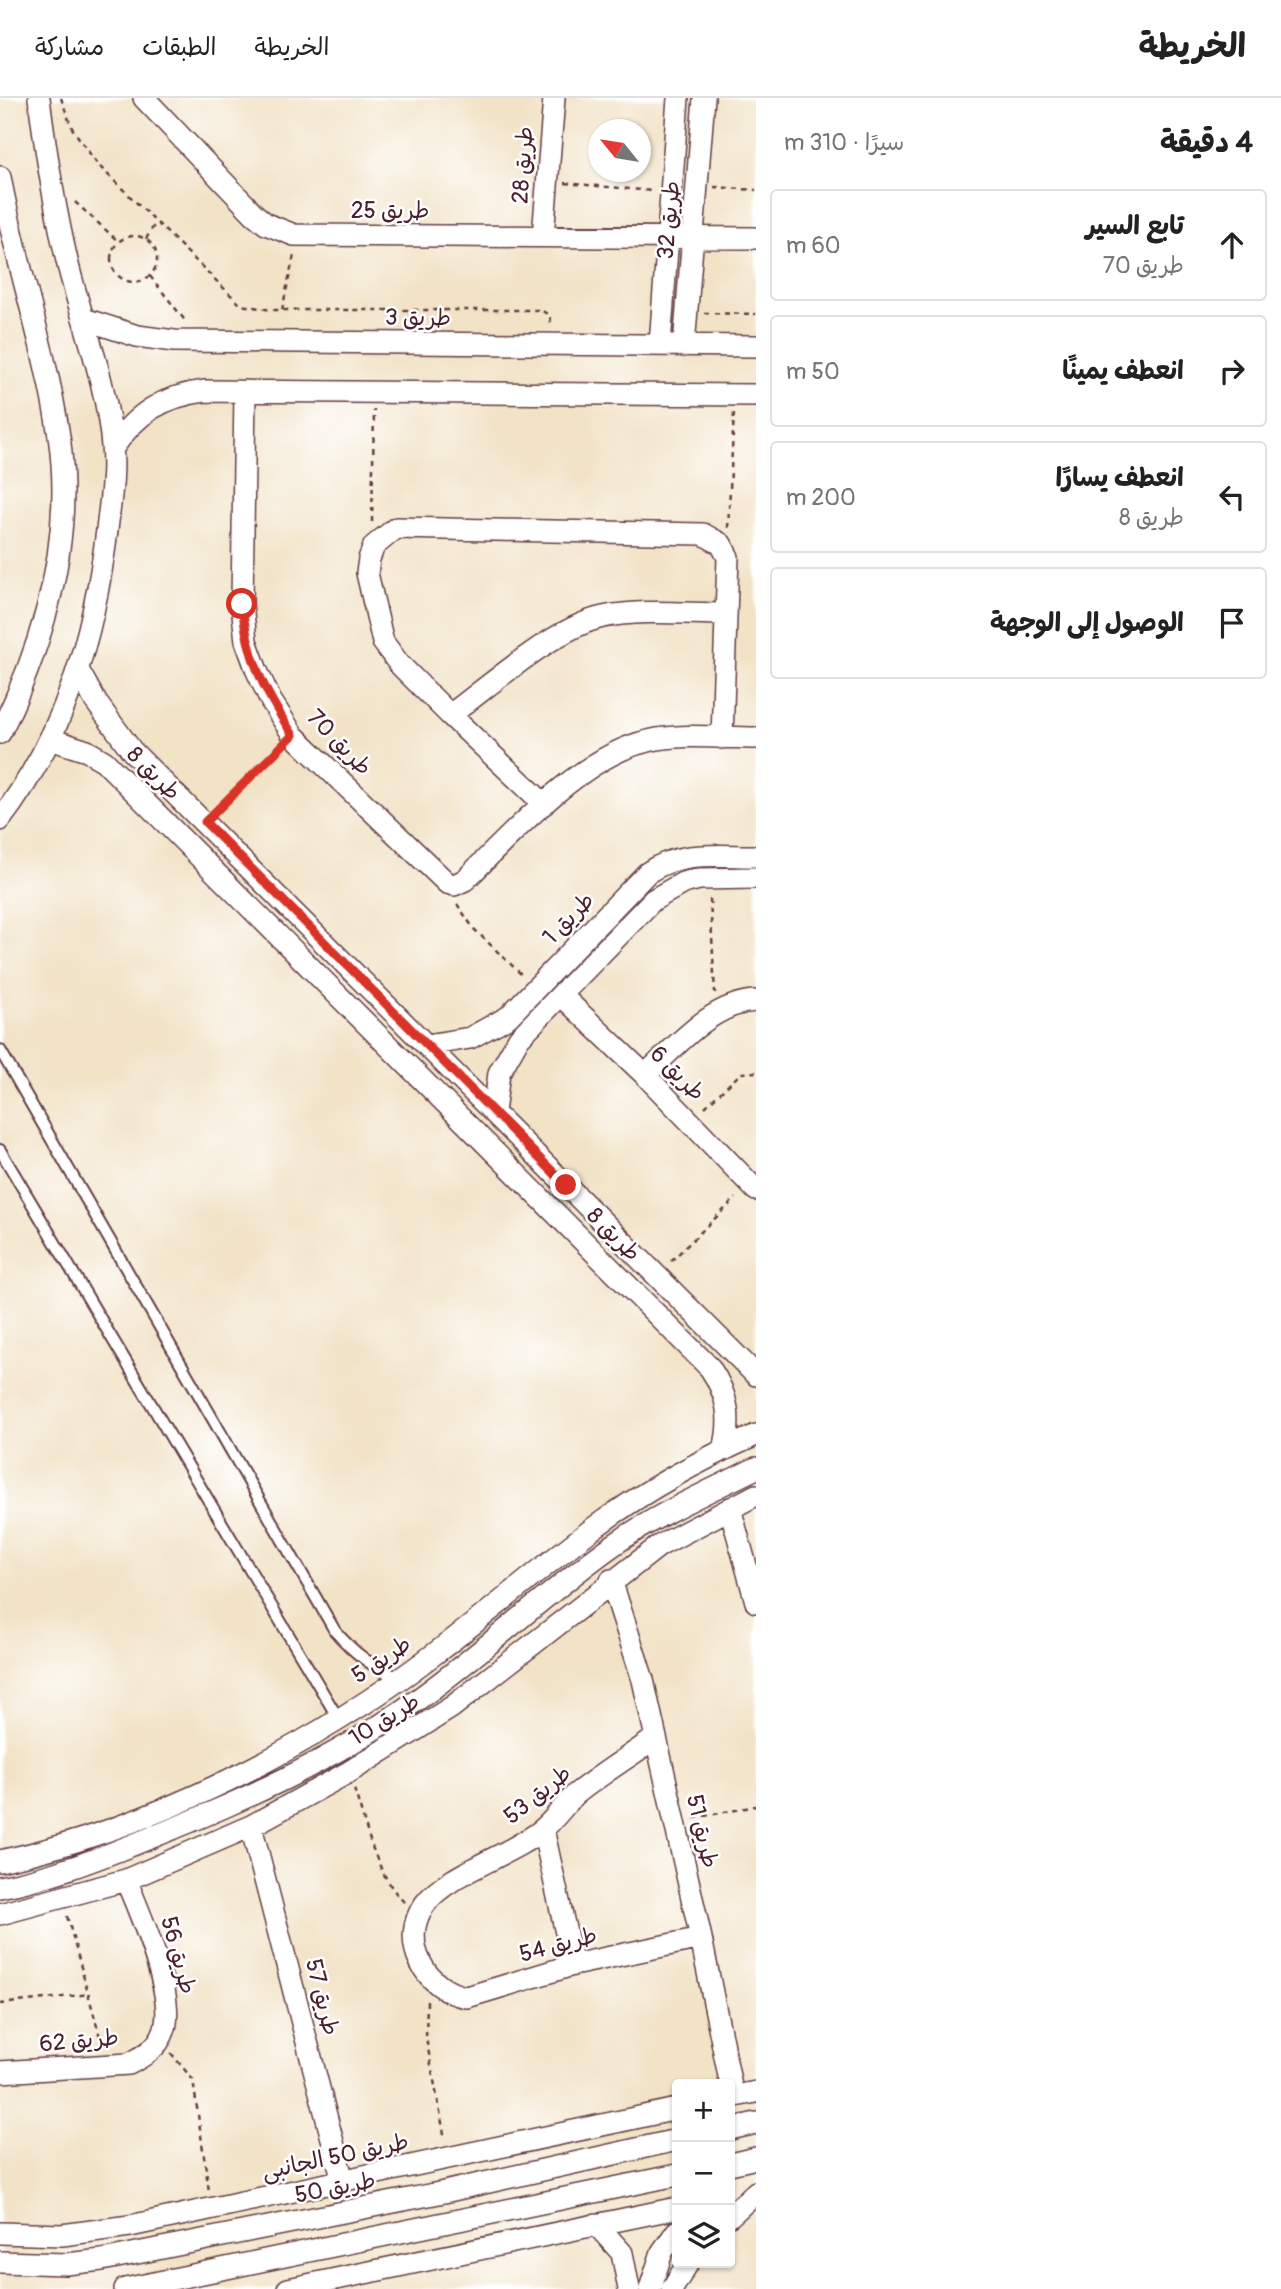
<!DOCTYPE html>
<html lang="ar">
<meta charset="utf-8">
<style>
body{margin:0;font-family:Pangolin,"Playpen Sans Arabic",sans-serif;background:#f2f2f2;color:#222;direction:rtl}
.controls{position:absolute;right:21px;bottom:21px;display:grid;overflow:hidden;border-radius:7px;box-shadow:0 2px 5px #0004}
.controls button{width:63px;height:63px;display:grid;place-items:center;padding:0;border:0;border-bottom:2px solid #e0e0e0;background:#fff;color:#222;font:35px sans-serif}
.compass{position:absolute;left:588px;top:21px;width:63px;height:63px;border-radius:50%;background:#fff;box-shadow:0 2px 5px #0004;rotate:300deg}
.stop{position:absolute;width:21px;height:21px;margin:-16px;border:5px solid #d93025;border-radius:50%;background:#fff}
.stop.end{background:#d93025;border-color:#fff;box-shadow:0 2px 7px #0008}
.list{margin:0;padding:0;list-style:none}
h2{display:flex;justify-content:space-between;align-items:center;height:91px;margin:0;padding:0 28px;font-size:30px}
h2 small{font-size:23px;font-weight:400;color:#767676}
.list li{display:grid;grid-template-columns:46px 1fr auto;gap:21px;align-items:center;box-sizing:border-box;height:112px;margin:0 14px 14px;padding:0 14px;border:2px solid #e0e0e0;border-radius:7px}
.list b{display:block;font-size:26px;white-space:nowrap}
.list p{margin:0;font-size:23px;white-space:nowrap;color:#767676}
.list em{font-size:23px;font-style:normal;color:#767676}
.icon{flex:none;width:38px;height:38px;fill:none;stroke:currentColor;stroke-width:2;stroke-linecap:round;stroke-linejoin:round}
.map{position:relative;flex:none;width:756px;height:2191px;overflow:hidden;direction:ltr}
header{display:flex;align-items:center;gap:42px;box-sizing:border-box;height:98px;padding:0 35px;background:#fff;border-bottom:2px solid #e0e0e0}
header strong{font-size:33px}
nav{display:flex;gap:38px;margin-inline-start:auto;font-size:24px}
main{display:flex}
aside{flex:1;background:#fff}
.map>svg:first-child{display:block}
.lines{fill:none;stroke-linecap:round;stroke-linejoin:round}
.lane-casing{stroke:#633c42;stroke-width:14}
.street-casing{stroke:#633c42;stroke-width:24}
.path{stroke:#633c42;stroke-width:2.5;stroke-dasharray:5 5;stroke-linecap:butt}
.lane{stroke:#fff;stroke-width:10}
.street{stroke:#fff;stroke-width:21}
.route{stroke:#d93025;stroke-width:9}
.labels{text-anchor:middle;stroke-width:5;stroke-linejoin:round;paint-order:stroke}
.street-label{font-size:23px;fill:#4a1f2b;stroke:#fff}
</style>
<header>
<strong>الخريطة</strong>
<nav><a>الخريطة</a><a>الطبقات</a><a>مشاركة</a></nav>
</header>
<main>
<aside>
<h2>4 دقيقة<small>سيرًا · 310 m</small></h2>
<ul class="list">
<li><svg class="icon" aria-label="ahead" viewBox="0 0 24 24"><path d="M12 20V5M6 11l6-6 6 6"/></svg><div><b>تابع السير</b><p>طريق 70</p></div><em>60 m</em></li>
<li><svg class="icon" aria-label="right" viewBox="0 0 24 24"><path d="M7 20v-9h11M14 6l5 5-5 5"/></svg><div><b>انعطف يمينًا</b></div><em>50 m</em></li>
<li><svg class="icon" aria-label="left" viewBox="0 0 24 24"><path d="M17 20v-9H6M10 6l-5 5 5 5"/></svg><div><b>انعطف يسارًا</b><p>طريق 8</p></div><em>200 m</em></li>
<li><svg class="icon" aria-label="arrive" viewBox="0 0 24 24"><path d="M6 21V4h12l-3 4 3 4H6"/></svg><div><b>الوصول إلى الوجهة</b></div></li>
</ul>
</aside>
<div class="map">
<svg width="756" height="2191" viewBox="0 0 756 2191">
<rect width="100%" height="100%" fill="#fff"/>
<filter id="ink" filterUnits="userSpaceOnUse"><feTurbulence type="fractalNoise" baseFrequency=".0143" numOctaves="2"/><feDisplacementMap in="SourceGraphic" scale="14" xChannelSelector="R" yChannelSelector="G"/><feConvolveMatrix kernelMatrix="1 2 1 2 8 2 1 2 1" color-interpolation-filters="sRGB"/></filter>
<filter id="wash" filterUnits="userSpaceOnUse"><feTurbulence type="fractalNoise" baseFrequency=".00686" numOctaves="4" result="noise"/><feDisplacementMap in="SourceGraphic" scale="28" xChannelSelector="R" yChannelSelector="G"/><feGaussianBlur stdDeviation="1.57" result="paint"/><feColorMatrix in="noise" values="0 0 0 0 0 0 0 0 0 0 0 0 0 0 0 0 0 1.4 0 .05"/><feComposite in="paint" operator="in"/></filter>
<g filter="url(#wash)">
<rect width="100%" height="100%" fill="#f2e3c7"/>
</g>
<g filter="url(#ink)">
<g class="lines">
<!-- lane casing -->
<g class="lane-casing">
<path id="lane" d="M0 952 335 1533C354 1555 372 1569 399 1580
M0 1052 338 1620"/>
</g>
<!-- street casing -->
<g class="street-casing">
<path id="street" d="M144 0 254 116 266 126 294 137 756 140
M0 79C16 166 46 251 59 338 74 441 45 543 0 635
M543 139 554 0
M84 221 137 238 174 243 756 248
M660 247 678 0
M684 248 704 0
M245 293 242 506 246 543 257 573 271 603 293 637 447 785 454 787 465 782C512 736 582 657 648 643 682 635 721 640 756 640
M113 350C136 315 164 298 205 293L756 297
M78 572 96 604 132 653 756 1277
M450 617C491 587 555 529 603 519 643 511 686 516 726 516
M50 641 87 653 104 663 710 1270C728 1297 732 1320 724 1352
M544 706 450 617 399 566 383 544 367 475 369 461 374 448 396 430 703 436 721 446 728 459 722 640
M0 722C65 637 94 538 107 432 110 405 115 375 112 348 107 285 83 227 68 167 55 112 46 56 39 0
M561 897 645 977 756 1092
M427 947 470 940 508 919 647 775C680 752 717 758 756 758
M645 977C676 949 711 905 756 903
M494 1015 499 975 519 940 653 802 683 785 699 781 756 780
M730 1410 756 1504
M611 1482 643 1582 701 1840 733 1998
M655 1640C629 1659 601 1676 576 1696 564 1707 555 1721 543 1731 512 1757 448 1775 425 1806 398 1842 425 1893 467 1899L573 1867 701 1840
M251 1728 343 2083
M543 1731 573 1867
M0 1763C151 1731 310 1650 433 1557 488 1516 540 1470 595 1429 644 1393 700 1362 756 1337
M0 1789C50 1780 99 1760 145 1742 238 1705 332 1663 413 1605 482 1556 543 1497 612 1448 657 1416 708 1394 756 1370
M0 1816 126 1782 251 1728 349 1674 452 1609 659 1448 756 1397
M0 1974 129 1966C144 1958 158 1950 164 1933 177 1900 140 1815 126 1782
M730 1999 756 1994
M730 2031 756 2025
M730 2066 756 2060
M730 2118 756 2094
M596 2126 622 2155 629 2191
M0 2135 62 2137 130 2128 677 2011
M0 2164 66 2166 102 2162 444 2094 677 2042
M125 2191 677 2077
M288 2191 677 2110
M650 2191 662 2154 677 2133
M672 2191 688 2165"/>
</g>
<!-- path -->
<path class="path" d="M61 0 72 30 97 66 241 207 272 212H541L550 218 551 227
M565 85 652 93
M714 89 756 92
M75 104 119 144
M111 161a23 23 0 1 1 46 0a23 23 0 1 1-46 0Z
M146 141 156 124
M150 178 187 225
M282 212 294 157
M704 215 756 216
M372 424 374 312
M728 430 734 314
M218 711 281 649
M710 801 715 895
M457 806 474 831 523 878
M705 1009 741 975 756 974
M671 1163 736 1100
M354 1691C367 1729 375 1776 405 1805
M694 1720 756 1708
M67 1818 103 1950
M427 1903 426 1940 445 2041
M0 1906 90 1896
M171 1955 193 1982 209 2093"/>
<!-- lane -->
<use href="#lane" class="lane"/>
<!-- street -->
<use href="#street" class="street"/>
</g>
</g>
<g class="lines" filter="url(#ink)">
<!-- route -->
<path class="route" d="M242 506C247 559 264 593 293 637L205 724 566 1087"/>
</g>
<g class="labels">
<!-- street labels -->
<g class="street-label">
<text transform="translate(522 67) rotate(-86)" y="8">طريق 28</text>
<text x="390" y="120">طريق 25</text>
<text transform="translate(668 122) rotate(-85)" y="8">طريق 32</text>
<text transform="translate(418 219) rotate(1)" y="8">طريق 3</text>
<text transform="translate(340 644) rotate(46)" y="8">طريق 70</text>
<text transform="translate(154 675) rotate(45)" y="8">طريق 8</text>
<text transform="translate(568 820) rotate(-46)" y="8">طريق 1</text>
<text transform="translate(678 975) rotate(45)" y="8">طريق 6</text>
<text transform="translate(614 1136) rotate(45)" y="8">طريق 8</text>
<text transform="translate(381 1561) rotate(-34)" y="8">طريق 5</text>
<text transform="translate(384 1621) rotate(-32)" y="8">طريق 10</text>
<text transform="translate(537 1696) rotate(-39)" y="8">طريق 53</text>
<text transform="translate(703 1733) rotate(77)" y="8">طريق 51</text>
<text transform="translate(558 1846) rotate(-15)" y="8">طريق 54</text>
<text transform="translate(179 1857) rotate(75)" y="8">طريق 56</text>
<text transform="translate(323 1899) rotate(76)" y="8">طريق 57</text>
<text transform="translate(79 1942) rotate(-5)" y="8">طريق 62</text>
<text transform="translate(335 2058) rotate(-12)" y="8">طريق 50 الجانبى</text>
<text transform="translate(335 2089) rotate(-11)" y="8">طريق 50</text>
</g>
</g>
</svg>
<div class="controls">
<button>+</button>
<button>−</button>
<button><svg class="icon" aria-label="layers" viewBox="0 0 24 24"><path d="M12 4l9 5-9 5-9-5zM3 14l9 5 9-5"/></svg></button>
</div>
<svg class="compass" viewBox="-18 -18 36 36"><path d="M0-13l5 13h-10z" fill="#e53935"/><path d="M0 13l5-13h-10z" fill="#767676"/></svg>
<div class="stop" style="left:242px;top:506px"></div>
<div class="stop end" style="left:566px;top:1087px"></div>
</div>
</main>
